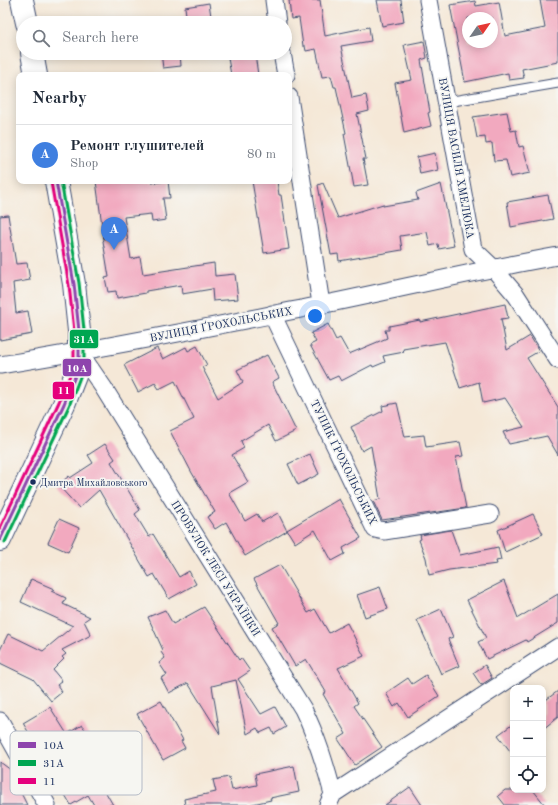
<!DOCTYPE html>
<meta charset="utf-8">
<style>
body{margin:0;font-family:"Old Standard TT",serif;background:#f6f6f7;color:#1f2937}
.controls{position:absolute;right:12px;bottom:12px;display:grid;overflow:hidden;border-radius:8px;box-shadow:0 2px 10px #0003}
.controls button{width:36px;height:36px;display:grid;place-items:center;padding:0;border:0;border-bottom:1px solid #e0e1e3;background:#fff;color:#1f2937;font:20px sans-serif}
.compass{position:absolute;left:462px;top:12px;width:36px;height:36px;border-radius:50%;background:#fff;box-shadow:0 2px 10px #0003;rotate:56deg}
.you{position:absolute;left:315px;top:316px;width:14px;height:14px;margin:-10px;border:3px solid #fff;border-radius:50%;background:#1a73e8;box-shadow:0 0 0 6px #1a73e833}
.badge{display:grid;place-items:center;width:26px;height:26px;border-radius:50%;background:#ea580c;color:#fff;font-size:13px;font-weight:700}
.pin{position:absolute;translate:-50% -33px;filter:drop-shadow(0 1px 2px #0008)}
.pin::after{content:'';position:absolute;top:21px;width:14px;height:12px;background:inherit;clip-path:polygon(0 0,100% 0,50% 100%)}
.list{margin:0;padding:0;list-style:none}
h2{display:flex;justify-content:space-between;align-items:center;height:52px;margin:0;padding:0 16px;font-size:17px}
h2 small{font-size:13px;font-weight:400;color:#747a83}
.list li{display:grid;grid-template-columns:26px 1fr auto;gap:12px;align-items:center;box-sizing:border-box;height:60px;padding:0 16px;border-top:1px solid #e0e1e3}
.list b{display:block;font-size:15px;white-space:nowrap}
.list p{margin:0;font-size:13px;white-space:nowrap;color:#747a83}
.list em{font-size:13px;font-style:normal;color:#747a83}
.icon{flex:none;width:22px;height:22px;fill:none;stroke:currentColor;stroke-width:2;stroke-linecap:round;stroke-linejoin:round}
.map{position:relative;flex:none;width:558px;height:805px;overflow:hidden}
.search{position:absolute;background:#fff;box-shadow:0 2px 10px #0003;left:16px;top:16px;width:276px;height:44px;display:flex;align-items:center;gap:10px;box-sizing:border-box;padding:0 14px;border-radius:22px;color:#747a83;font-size:15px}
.panel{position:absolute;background:#fff;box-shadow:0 2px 10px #0003;left:16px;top:72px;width:276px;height:112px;border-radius:8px}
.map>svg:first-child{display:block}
.building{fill:#f2a9bf;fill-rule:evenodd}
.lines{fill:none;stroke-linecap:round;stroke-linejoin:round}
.service-casing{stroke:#3c4b70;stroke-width:11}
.minor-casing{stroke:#3c4b70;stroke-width:19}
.secondary-casing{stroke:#3c4b70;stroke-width:24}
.service{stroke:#fff;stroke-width:9}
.minor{stroke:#fff;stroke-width:17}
.secondary{stroke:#fff;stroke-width:22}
.bus-1-casing{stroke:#f6f6f2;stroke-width:6}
.bus-2-casing{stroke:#f6f6f2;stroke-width:6}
.bus-3-casing{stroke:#f6f6f2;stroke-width:6}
.bus-1{stroke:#8e44ad;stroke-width:3}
.bus-2{stroke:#00a651;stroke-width:3}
.bus-3{stroke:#e5007d;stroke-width:3}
.bus-dot{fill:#1b2f5e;stroke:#f6f6f2;stroke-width:1.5}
.labels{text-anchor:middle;stroke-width:3.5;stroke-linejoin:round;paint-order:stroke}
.bus-label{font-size:10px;fill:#1b2f5e;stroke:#f6f6f2;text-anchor:start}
.street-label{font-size:11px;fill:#1b2f5e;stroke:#f6f6f2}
.key{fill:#f6f6f2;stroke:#b4bac6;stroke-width:1}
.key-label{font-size:11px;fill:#1b2f5e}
.line-badge{stroke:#f6f6f2;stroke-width:1.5}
.badge-label{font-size:11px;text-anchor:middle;font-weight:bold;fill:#fff}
</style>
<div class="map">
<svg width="558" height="805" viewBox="0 0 558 805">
<rect width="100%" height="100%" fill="#f6f6f2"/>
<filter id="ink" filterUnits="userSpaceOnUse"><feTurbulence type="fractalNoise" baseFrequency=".025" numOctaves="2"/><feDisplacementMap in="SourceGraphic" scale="8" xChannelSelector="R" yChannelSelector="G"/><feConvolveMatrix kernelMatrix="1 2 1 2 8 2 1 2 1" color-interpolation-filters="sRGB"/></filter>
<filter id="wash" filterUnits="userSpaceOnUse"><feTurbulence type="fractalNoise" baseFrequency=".012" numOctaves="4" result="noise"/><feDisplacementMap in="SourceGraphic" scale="16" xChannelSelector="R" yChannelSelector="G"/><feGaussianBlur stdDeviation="0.9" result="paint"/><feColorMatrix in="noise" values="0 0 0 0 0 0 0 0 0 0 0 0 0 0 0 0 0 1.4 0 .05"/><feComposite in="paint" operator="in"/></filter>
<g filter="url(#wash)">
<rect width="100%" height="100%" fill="#f5e8d7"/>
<g id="blocks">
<!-- building -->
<path class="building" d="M289 0H320L325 36 369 27 371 41 341 46 352 98 366 95 369 111 357 114 366 159H363L368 185 354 187 344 134 346 133 336 87H334L331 76 322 77 316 49 306 51 305 46H303L299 18 291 19Z
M377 0H401L404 22 382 26Z
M540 0H558V62L522 69 524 78 509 80 508 73 465 82 450 5 475 1 476 6 499 2 505 36 545 28ZM468 18H492V42H468Z
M209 3 212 23H187L185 7Z
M424 41 427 58 421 60 430 112 428 113 431 126 404 133 395 83 412 80 404 45Z
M161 53H180L181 66 163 68Z
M255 54 258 75H231L228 58Z
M507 112 511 131 516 130 519 147 523 146 530 173 510 177 506 160 494 161 492 143 486 144 485 137 477 138 473 117Z
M435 153 438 170 420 174 417 157Z
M96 181H151L152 183 168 181 170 198H163L166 220 152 222 151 214 124 217 131 259 140 257 143 274 214 263 215 276 235 274 238 299 213 301 212 289 182 294 181 285 146 291V293L117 298 116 291 108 292 105 278 109 277 103 241 104 240Z
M252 181H277L279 195H281L289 249 264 253Z
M323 183 338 218 383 204V206L418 200 416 193 441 184 454 246 439 249 438 244 430 246 427 232 400 236 402 250 339 261 338 254 331 255 318 185Z
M548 195 553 219 511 227 507 202Z
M8 215 16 264 27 263 30 280 13 283 16 313 28 311 32 334 0 340V216Z
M505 304 508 318 501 319 507 350 530 336 539 351 527 358 558 407V455L547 436 509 444 503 432 524 427 505 398 483 403 479 382 460 388 445 342 403 349 404 352 383 356 385 362 373 367 372 365 341 381 338 376 329 380 310 345 316 342 311 333 328 324 336 340 340 338 349 354 387 338 385 330H389V326L420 320V322Z
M197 346 207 365 202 367 218 398 243 382 237 370 267 355 279 378 272 382 296 431 276 441 268 425 241 441 244 448 232 455 248 482 229 493 245 521 257 514 262 522 278 513 287 531 245 556 226 522 215 529 207 517 215 512 192 473 170 431 194 419 175 381 159 389 155 383 138 392 124 365 157 348 163 359 186 347 188 351Z
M397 403 405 437 424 435 426 447 460 442 463 456 456 457 466 508 382 520 373 501 380 499 371 446 362 451 351 427 383 411 382 406Z
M105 444 115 459 111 462 140 510 135 514 149 537 153 534 179 577 189 571 196 584 169 599 154 574 149 577 99 490 79 508 58 485 69 476 70 478 93 463 88 455Z
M310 454 319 474 298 485 288 464Z
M339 499 361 538 343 548 345 554 332 561 315 530 295 543 287 530Z
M533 514 543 534 505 552 498 530Z
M59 519 79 528 68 552 48 543Z
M451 530 460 555 498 547 501 560 496 561 497 564 449 570 429 575 426 558 419 540 421 539 420 535Z
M280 565 308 613 315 609 329 633 347 623 364 656 338 668 358 703 354 706 382 747 355 765 338 739 346 734 323 694 326 692 306 659 295 666 272 627 279 623 254 579Z
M31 579 54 589 51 591 66 598 63 604 90 617 84 621 91 635 62 650 66 654 62 657 64 659 53 670 62 681 57 685 62 692 51 701 33 679 0 663V650L8 634 43 651 73 626 21 602Z
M504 581 518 618 558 594V623L527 642 526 640 487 659 478 642 486 638 467 600Z
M380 587 388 609 365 617 357 595Z
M204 607 239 660 241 658 250 671 238 679 261 714 275 707 286 727 274 734 271 728 260 733 257 728 247 734 236 680 212 686 220 734 188 683 169 693 161 678 167 675 159 663 165 658 161 652 163 650 148 617 165 610 173 624Z
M441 609 453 637 448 639 459 666 441 674 417 620Z
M485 665 492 678 481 685 473 673Z
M426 675 439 696 408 717 399 703 394 707 386 693 408 678 412 684Z
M558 691V717L543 729V702Z
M161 701 183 740 181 741 185 748 163 760 137 714Z
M50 707 67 734 82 725 91 739 107 767 105 769 115 786 105 791 113 805H94L88 795 71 805 23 723Z
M513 724V755L498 735Z
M0 762 19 776 23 783 18 787 27 805H0Z
M294 766 299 792 270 798 271 800 248 805H185L184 799 216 792 213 780 229 777 232 790 257 785 255 774Z
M410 787 422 805H385Z
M505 790H533L545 805H505L498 796Z"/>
</g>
</g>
<g filter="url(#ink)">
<use href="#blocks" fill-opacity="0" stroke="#3c4b70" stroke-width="1"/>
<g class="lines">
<!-- service casing -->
<g class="service-casing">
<path id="service" d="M447 102 558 83"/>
</g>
<!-- minor casing -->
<g class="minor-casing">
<path id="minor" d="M274 0 277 23
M428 0 473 249 493 268 516 295 558 360
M282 53 286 75
M289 97 321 304
M272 314 375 529 384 531 490 514
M79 352 103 387 303 709C317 737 325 764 333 794
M0 365C107 348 214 326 321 305 400 289 478 270 558 256
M0 721 47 805
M328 805 333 794 558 647"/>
</g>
<!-- secondary casing -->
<g class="secondary-casing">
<path id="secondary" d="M22 0 27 23
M32 53 36 75
M0 540 64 404 75 376 79 358V331L74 284 56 181"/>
</g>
<!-- service -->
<use href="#service" class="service"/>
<!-- minor -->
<use href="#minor" class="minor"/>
<!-- secondary -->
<use href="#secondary" class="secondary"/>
<!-- bus-1 casing -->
<g class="bus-1-casing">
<path id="bus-1" d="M0 540 64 404 75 376 79 358V331L74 284 56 181"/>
</g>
<!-- bus-2 casing -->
<g class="bus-2-casing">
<path id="bus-2" d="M5 542 69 406 80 377 84 359V330L79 283 61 181"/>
</g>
<!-- bus-3 casing -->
<g class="bus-3-casing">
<path id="bus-3" d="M0 528 59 402 70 375 74 357V331L69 285 51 182"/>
</g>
<!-- bus-1 -->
<use href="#bus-1" class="bus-1"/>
<!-- bus-2 -->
<use href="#bus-2" class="bus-2"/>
<!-- bus-3 -->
<use href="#bus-3" class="bus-3"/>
</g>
</g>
<!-- markers -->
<circle class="bus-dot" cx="33" cy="482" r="3.5"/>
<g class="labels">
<!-- bus labels -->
<g class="bus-label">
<text x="40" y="486">Дмитра Михайловського</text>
</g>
<!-- street labels -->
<g class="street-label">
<text transform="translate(457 158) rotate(80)" y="4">ВУЛИЦЯ ВАСИЛЯ ХМЕЛЮКА</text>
<text transform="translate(221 324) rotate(-11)" y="4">ВУЛИЦЯ ҐРОХОЛЬСЬКИХ</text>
<text transform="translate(344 462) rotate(64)" y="4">ТУПИК ҐРОХОЛЬСЬКИХ</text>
<text transform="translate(216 568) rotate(58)" y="4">ПРОВУЛОК ЛЕСІ УКРАЇНКИ</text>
</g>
</g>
<!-- legend -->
<rect x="10" y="731" width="132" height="64" rx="6" class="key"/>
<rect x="18" y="742" width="18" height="6" fill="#8e44ad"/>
<rect x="18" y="760" width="18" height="6" fill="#00a651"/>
<rect x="18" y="778" width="18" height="6" fill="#e5007d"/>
<g class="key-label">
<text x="43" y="749">10А</text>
<text x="43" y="767">31А</text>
<text x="43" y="785">11</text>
</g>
<g class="line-badge">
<rect x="69" y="329" width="30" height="20" rx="4" fill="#00a651"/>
<rect x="62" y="358" width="30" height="19" rx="4" fill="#8e44ad"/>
<rect x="52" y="381" width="23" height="19" rx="4" fill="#e5007d"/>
</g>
<g class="badge-label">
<text x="84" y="343">31А</text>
<text x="77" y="372">10А</text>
<text x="64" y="394">11</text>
</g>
</svg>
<div class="controls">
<button>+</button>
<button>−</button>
<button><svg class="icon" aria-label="locate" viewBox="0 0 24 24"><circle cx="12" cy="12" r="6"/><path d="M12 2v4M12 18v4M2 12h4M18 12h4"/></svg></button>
</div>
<svg class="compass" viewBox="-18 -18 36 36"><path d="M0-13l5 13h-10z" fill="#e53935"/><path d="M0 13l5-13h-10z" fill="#747a83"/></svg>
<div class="you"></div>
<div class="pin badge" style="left:114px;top:250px;background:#3f7fe0">A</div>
<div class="search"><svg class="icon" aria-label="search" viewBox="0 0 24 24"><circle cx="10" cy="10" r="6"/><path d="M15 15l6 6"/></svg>Search here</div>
<section class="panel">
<h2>Nearby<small></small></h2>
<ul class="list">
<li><span class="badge" style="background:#3f7fe0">A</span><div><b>Ремонт глушителей</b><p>Shop</p></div><em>80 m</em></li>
</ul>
</section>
</div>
